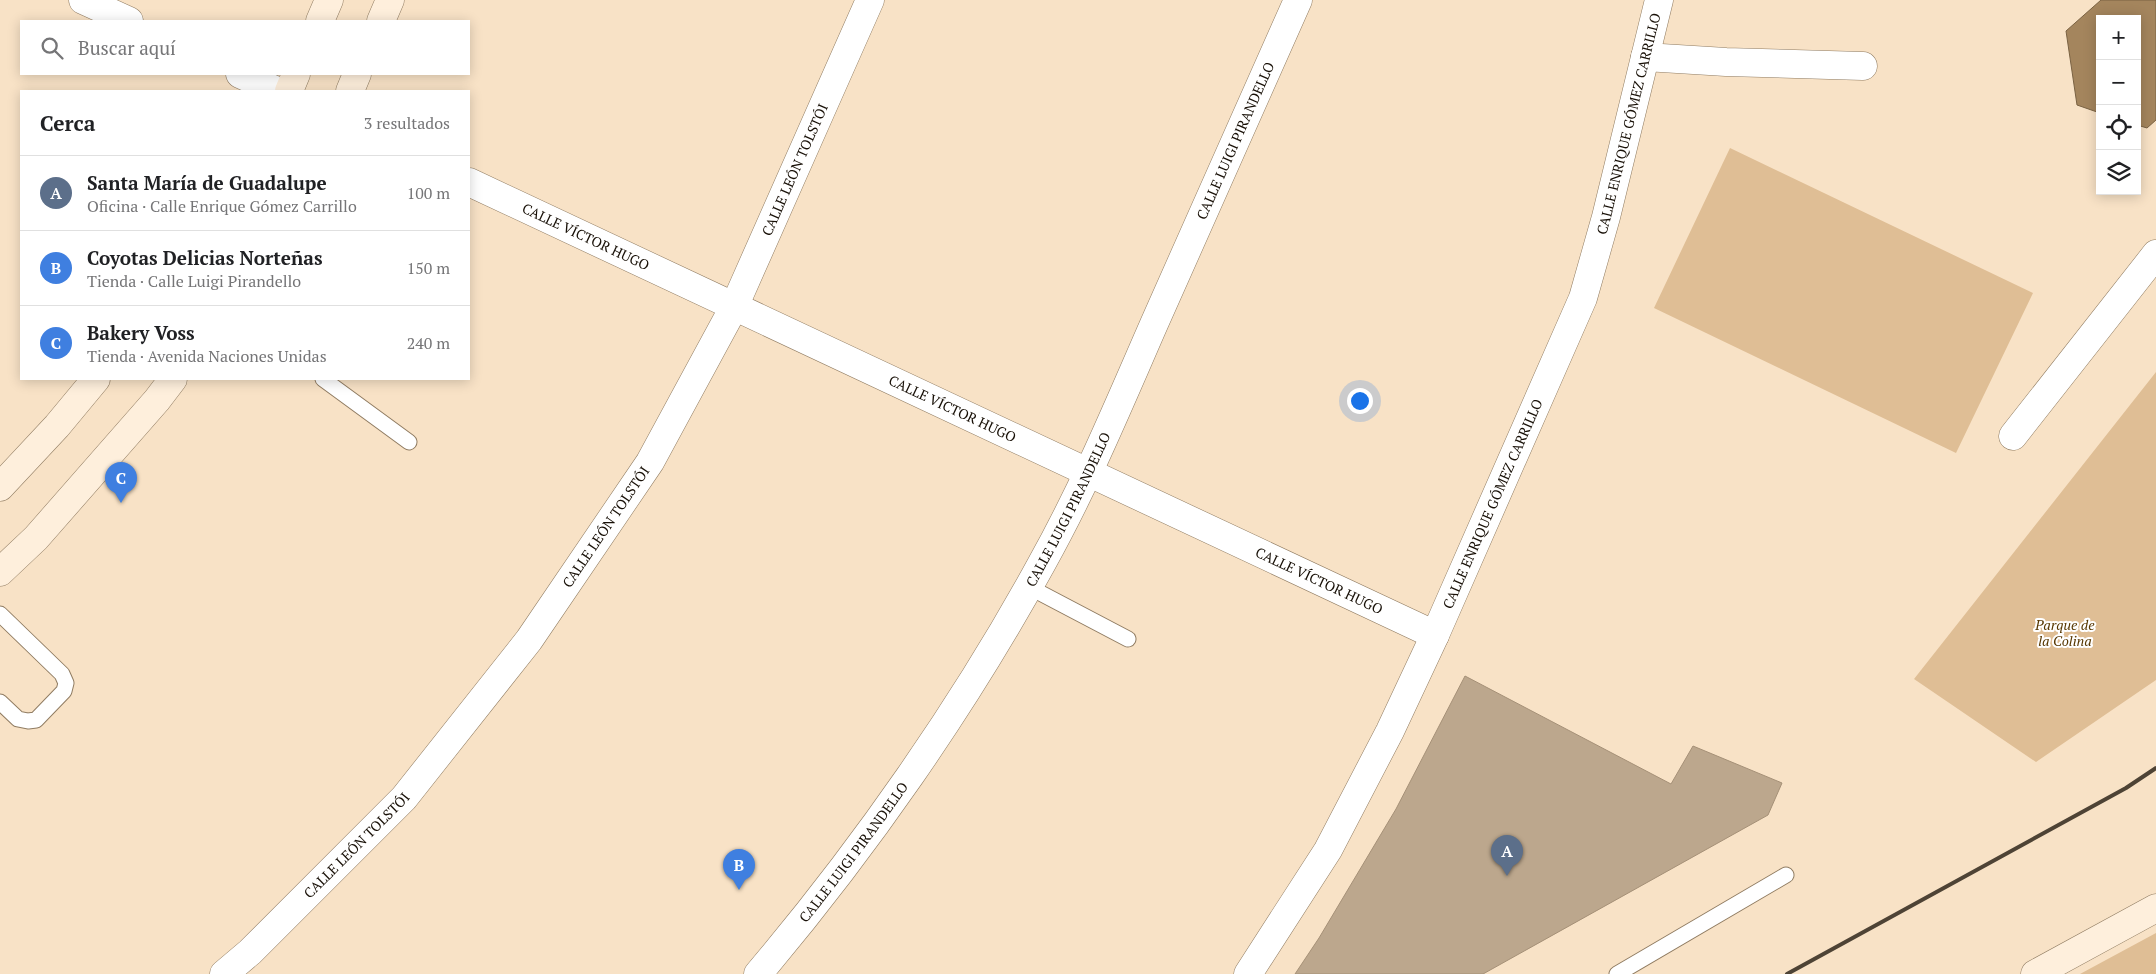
<!DOCTYPE html>
<html lang="es">
<meta charset="utf-8">
<style>
body{margin:0;font-family:"PT Serif",serif;background:#f2f2f2;color:#202124}
.controls{position:absolute;right:15px;top:15px;display:grid;overflow:hidden;border-radius:0px;box-shadow:0 2px 12px #0003}
.controls button{width:45px;height:45px;display:grid;place-items:center;padding:0;border:0;border-bottom:1px solid #e0e0e0;background:#fff;color:#202124;font:25px sans-serif}
.you{position:absolute;left:1359px;top:400px;width:18px;height:18px;margin:-12px;border:4px solid #fff;border-radius:50%;background:#1a73e8;box-shadow:0 0 0 8px #1a73e833}
.badge{display:grid;place-items:center;width:32px;height:32px;border-radius:50%;background:#347388;color:#fff;font-size:16px;font-weight:700}
.pin{position:absolute;translate:-50% -41px;filter:drop-shadow(0 1px 2px #0008)}
.pin::after{content:'';position:absolute;top:26px;width:18px;height:15px;background:inherit;clip-path:polygon(0 0,100% 0,50% 100%)}
.list{margin:0;padding:0;list-style:none}
h2{display:flex;justify-content:space-between;align-items:center;height:65px;margin:0;padding:0 20px;font-size:21px}
h2 small{font-size:16px;font-weight:400;color:#757577}
.list li{display:grid;grid-template-columns:32px 1fr auto;gap:15px;align-items:center;box-sizing:border-box;height:75px;padding:0 20px;border-top:1px solid #e0e0e0}
.list b{display:block;font-size:19px;white-space:nowrap}
.list p{margin:0;font-size:16px;white-space:nowrap;color:#757577}
.list em{font-size:16px;font-style:normal;color:#757577}
.icon{flex:none;width:28px;height:28px;fill:none;stroke:currentColor;stroke-width:2;stroke-linecap:round;stroke-linejoin:round}
.map{position:relative;flex:none;width:2156px;height:974px;overflow:hidden}
.search{position:absolute;background:#fff;box-shadow:0 2px 12px #0003;left:20px;top:20px;width:450px;height:55px;display:flex;align-items:center;gap:12px;box-sizing:border-box;padding:0 18px;border-radius:0px;color:#757577;font-size:19px}
.panel{position:absolute;background:#fff;box-shadow:0 2px 12px #0003;left:20px;top:90px;width:450px;height:290px;border-radius:0px}
.map>svg:first-child{display:block}
.green{fill:#dfbe95}
.water{fill:#a4855d;stroke:#7a6243}
.building{fill:#bca78d;stroke:#a59077}
.lines{fill:none;stroke-linecap:round;stroke-linejoin:round}
.lane-casing{stroke:#907c62;stroke-width:17}
.street-casing{stroke:#907c62;stroke-width:29}
.secondary-casing{stroke:#907c62;stroke-width:29}
.lane{stroke:#fff;stroke-width:15}
.street{stroke:#fff;stroke-width:28}
.secondary{stroke:#feefdc;stroke-width:28}
.rail{stroke:#4e4335;stroke-width:4}
.labels{text-anchor:middle;stroke-width:4;stroke-linejoin:round;paint-order:stroke}
.street-label{font-size:14px;fill:#181007;stroke:#fff}
.park-label{font-size:14px;font-style:italic;fill:#573701;stroke:#fff}
</style>
<div class="map">
<svg width="2156" height="974" viewBox="0 0 2156 974">
<rect width="100%" height="100%" fill="#f8e2c6"/>
<!-- green -->
<path class="green" d="M1730 148 2033 293 1956 453 1654 308Z
M2156 372V680L2036 762 1914 679Z
M2156 933V974H2080Z"/>
<!-- water -->
<path class="water" d="M2101 0H2156V120L2147 128 2137 125V19H2100V113L2077 105 2066 31Z"/>
<!-- building -->
<path class="building" d="M1465 676 1671 784 1693 746 1782 783 1768 815 1483 974H1295L1319 938 1396 809Z"/>
<g class="lines">
<!-- lane casing -->
<g class="lane-casing">
<path id="lane" d="M323 379 409 442
M1029 587 1128 639
M0 614 62 674 66 683 64 691 36 720 28 721 18 719 0 702
M1617 974 1786 875"/>
</g>
<!-- street casing -->
<g class="street-casing">
<g id="street">
<path d="M83 0 129 21"/>
<path d="M1645 57 1726 62 1863 66"/>
<path d="M240 74 277 91"/>
<path id="s1" d="M469 182 1435 635"/>
<path d="M2013 436 2156 254"/>
<path id="s2" d="M224 974 250 952 404 798 529 640 650 462 734 307 870 0"/>
<path id="s3" d="M758 974C863 850 964 706 1042 563 1085 486 1119 404 1154 324 1202 216 1250 108 1298 0"/>
<path id="s4" d="M1248 974 1328 850 1390 731 1435 635 1583 298 1606 217 1659 0"/>
</g>
</g>
<!-- secondary casing -->
<g class="secondary-casing">
<path id="secondary" d="M320 21 329 0
M381 21 390 0
M289 91 296 74
M350 91 357 74
M0 487 57 426 96 379
M0 572 36 538 157 400 173 379
M2035 974 2156 908"/>
</g>
<!-- lane -->
<use href="#lane" class="lane"/>
<!-- street -->
<use href="#street" class="street"/>
<!-- secondary -->
<use href="#secondary" class="secondary"/>
<!-- rail -->
<path class="rail" d="M1787 974 2126 788 2156 768"/>
</g>
<g class="labels">
<!-- street labels -->
<g class="street-label">
<text dy="5" stroke="none"><textPath href="#s4" startOffset="936">CALLE ENRIQUE GÓMEZ CARRILLO</textPath></text>
<text dy="5" stroke="none"><textPath href="#s3" startOffset="965">CALLE LUIGI PIRANDELLO</textPath></text>
<text dy="5" stroke="none"><textPath href="#s2" startOffset="995">CALLE LEÓN TOLSTÓI</textPath></text>
<text dy="5" stroke="none"><textPath href="#s1" startOffset="129">CALLE VÍCTOR HUGO</textPath></text>
<text dy="5" stroke="none"><textPath href="#s1" startOffset="534">CALLE VÍCTOR HUGO</textPath></text>
<text dy="5" stroke="none"><textPath href="#s4" startOffset="531">CALLE ENRIQUE GÓMEZ CARRILLO</textPath></text>
<text dy="5" stroke="none"><textPath href="#s3" startOffset="560">CALLE LUIGI PIRANDELLO</textPath></text>
<text dy="5" stroke="none"><textPath href="#s2" startOffset="590">CALLE LEÓN TOLSTÓI</textPath></text>
<text dy="5" stroke="none"><textPath href="#s1" startOffset="939">CALLE VÍCTOR HUGO</textPath></text>
<text dy="5" stroke="none"><textPath href="#s2" startOffset="185">CALLE LEÓN TOLSTÓI</textPath></text>
<text dy="5" stroke="none"><textPath href="#s3" startOffset="155">CALLE LUIGI PIRANDELLO</textPath></text>
</g>
<!-- park labels -->
<g class="park-label">
<text x="2065" y="630">Parque de<tspan x="2065" dy="16">la Colina</tspan></text>
</g>
</g>
</svg>
<div class="controls">
<button>+</button>
<button>−</button>
<button><svg class="icon" aria-label="locate" viewBox="0 0 24 24"><circle cx="12" cy="12" r="6"/><path d="M12 2v4M12 18v4M2 12h4M18 12h4"/></svg></button>
<button><svg class="icon" aria-label="layers" viewBox="0 0 24 24"><path d="M12 4l9 5-9 5-9-5zM3 14l9 5 9-5"/></svg></button>
</div>
<div class="you"></div>
<div class="pin badge" style="left:1507px;top:876px;background:#5c6f8a">A</div>
<div class="pin badge" style="left:739px;top:890px;background:#3f7fe0">B</div>
<div class="pin badge" style="left:121px;top:503px;background:#3f7fe0">C</div>
<div class="search"><svg class="icon" aria-label="search" viewBox="0 0 24 24"><circle cx="10" cy="10" r="6"/><path d="M15 15l6 6"/></svg>Buscar aquí</div>
<section class="panel">
<h2>Cerca<small>3 resultados</small></h2>
<ul class="list">
<li><span class="badge" style="background:#5c6f8a">A</span><div><b>Santa María de Guadalupe</b><p>Oficina · Calle Enrique Gómez Carrillo</p></div><em>100 m</em></li>
<li><span class="badge" style="background:#3f7fe0">B</span><div><b>Coyotas Delicias Norteñas</b><p>Tienda · Calle Luigi Pirandello</p></div><em>150 m</em></li>
<li><span class="badge" style="background:#3f7fe0">C</span><div><b>Bakery Voss</b><p>Tienda · Avenida Naciones Unidas</p></div><em>240 m</em></li>
</ul>
</section>
</div>
